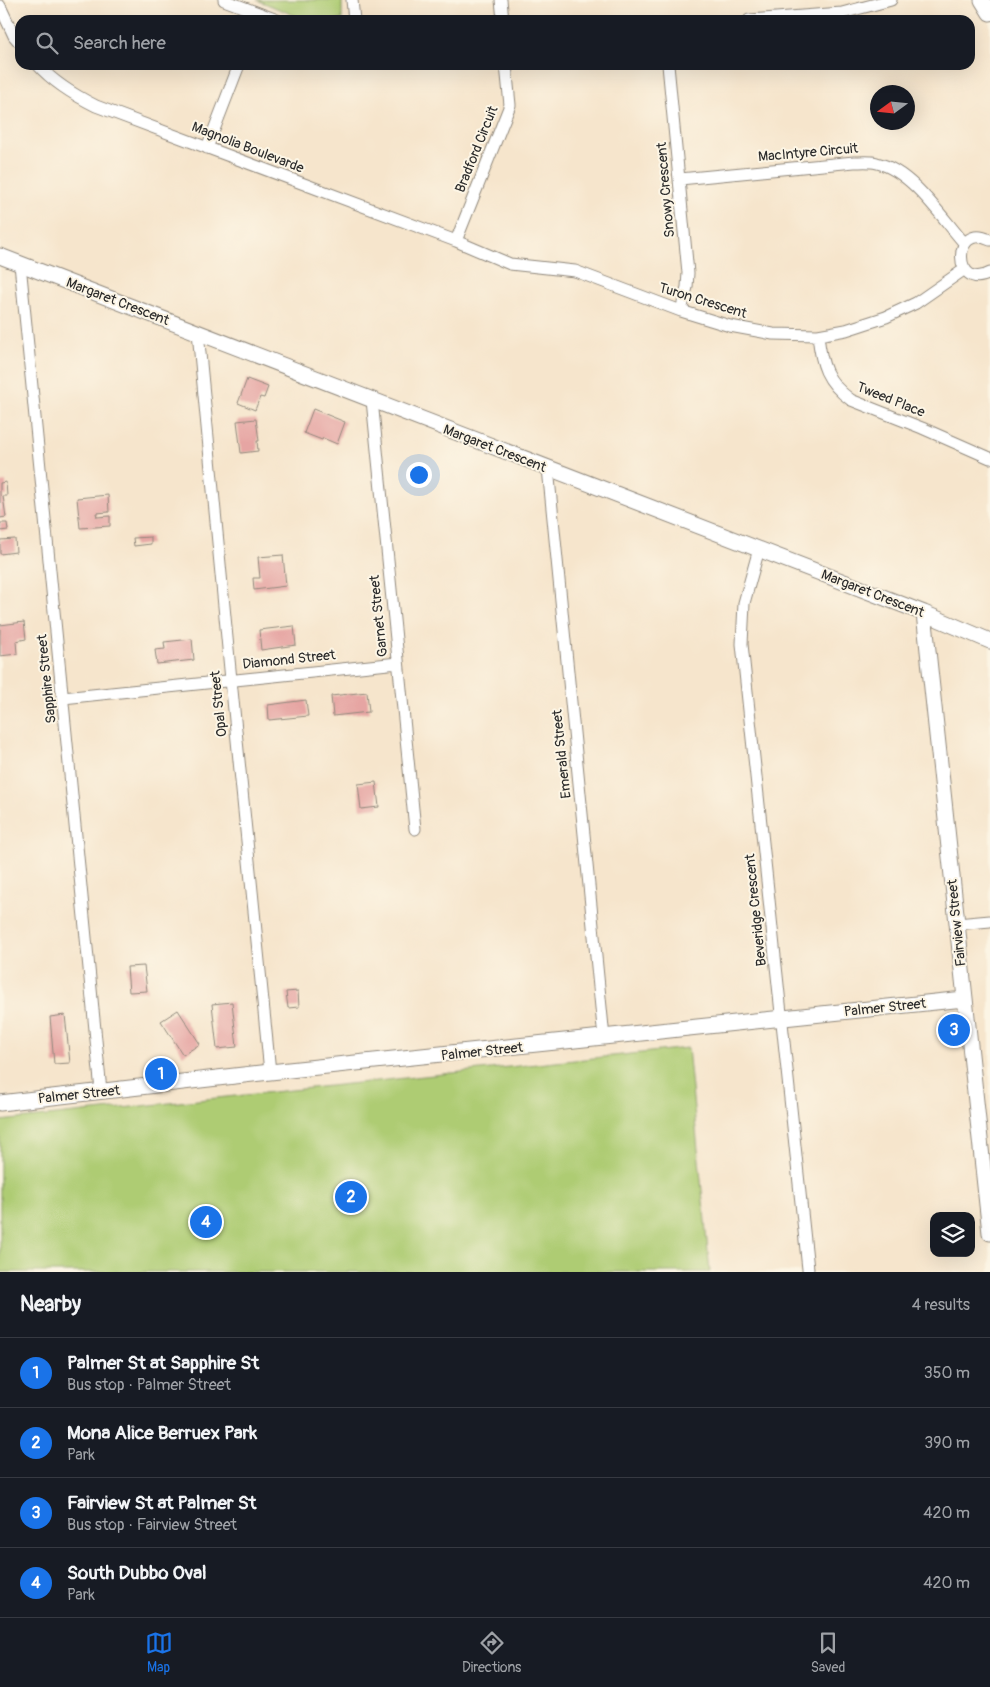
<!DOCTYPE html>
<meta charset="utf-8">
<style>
body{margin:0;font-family:Pangolin,sans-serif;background:#20242c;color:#f1f3f6}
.controls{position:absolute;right:15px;bottom:15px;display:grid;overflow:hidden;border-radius:10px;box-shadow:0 5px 20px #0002}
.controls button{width:45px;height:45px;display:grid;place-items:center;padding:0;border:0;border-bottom:1px solid #363941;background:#171b24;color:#f1f3f6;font:25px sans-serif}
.compass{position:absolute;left:870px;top:85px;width:45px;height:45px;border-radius:50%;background:#171b24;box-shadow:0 5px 20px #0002;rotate:255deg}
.you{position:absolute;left:418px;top:474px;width:18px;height:18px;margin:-12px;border:4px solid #fff;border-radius:50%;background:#1a73e8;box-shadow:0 0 0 8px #1a73e833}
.badge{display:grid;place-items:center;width:32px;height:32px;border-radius:50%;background:#1a73e8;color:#fff;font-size:16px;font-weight:700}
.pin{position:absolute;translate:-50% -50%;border:2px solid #fff;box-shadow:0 1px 5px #0006}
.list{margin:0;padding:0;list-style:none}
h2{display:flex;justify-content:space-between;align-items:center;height:65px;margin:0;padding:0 20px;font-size:21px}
h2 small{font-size:16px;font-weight:400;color:#9ea1a6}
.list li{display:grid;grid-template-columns:32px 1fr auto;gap:15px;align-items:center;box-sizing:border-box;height:70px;padding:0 20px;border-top:1px solid #363941}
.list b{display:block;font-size:19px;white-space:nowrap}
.list p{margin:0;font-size:16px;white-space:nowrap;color:#9ea1a6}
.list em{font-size:16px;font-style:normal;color:#9ea1a6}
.icon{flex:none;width:28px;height:28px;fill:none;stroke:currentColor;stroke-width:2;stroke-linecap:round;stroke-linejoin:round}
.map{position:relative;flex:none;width:990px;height:1272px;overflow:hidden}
.search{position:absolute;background:#171b24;box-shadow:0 5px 20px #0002;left:15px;right:15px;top:15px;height:55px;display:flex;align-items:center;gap:12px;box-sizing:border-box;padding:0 18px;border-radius:15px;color:#9ea1a6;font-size:19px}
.sheet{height:345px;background:#171b24}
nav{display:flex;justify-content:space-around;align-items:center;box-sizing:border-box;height:70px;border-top:1px solid #363941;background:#171b24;font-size:14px;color:#9ea1a6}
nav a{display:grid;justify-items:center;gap:2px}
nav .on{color:#1a73e8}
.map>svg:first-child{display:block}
.green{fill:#aecc73;stroke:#6c7c4f}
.building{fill:#e6a5a3}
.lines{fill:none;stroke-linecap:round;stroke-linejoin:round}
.minor-casing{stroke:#90887c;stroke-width:13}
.tertiary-casing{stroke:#90887c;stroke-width:17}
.minor{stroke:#fff;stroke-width:11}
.tertiary{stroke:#fff;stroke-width:15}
.labels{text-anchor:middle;stroke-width:4;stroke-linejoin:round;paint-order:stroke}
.street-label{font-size:14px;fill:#2b2b2b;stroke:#fcf5e5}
</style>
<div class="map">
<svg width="990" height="1272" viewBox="0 0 990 1272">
<rect width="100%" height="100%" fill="#fcf5e5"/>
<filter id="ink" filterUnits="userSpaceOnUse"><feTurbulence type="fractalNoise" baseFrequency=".02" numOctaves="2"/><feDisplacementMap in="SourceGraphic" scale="10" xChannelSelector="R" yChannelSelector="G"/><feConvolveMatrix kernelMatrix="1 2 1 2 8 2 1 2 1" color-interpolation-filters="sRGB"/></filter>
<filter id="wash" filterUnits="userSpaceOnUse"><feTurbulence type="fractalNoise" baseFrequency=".0096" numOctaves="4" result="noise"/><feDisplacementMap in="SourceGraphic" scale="20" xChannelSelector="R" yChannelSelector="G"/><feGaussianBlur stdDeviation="1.12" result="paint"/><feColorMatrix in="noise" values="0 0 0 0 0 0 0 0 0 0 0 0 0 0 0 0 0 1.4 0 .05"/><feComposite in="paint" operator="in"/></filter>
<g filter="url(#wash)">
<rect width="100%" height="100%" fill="#f6e5cc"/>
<!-- green -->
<path class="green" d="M257 0H342V20H306Z
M688 1048 710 1272H0V1121Z"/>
<g id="blocks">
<!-- building -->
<path class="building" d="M247 379 268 387 264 398 260 397 255 410 238 403Z
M313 409 345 422 337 444 323 438 322 440 304 433Z
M256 419 259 441H257L258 451 241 453 237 421Z
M6 482 7 496H3L6 517 0 518V483Z
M108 495 109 512 96 513 97 517 110 516V526L80 528 77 498Z
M0 523H7L8 530 0 531Z
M151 537V544L134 546 133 538Z
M15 539 16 552 0 554V540Z
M283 555 286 586 254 590 253 578H260L258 557Z
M24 622 26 639 16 641 17 654 0 656V625Z
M294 626 296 645 261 650 259 630Z
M192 639 194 660 157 664 155 650 165 649 164 642Z
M367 692 369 712 333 716 331 696Z
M306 700 308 716 269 720 268 705Z
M376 782 379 807 361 809 358 784Z
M144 966 147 991 129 992 127 967Z
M298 991 299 1007 288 1008 286 992Z
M232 1002 237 1047 217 1049 212 1004Z
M178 1010 200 1044 183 1055 161 1021Z
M65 1015 70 1063 54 1064 50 1017Z"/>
</g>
</g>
<g filter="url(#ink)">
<use href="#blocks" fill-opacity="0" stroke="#90887c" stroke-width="1"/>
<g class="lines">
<!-- minor casing -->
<g class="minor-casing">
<path id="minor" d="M224 0 277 20
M352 0 354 20
M501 0 503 20
M0 6 14 36 20 43
M749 20 842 13 891 0
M38 65C54 83 76 96 96 106L456 241 510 264 575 271 681 311 730 326 773 334 818 335 846 330 886 317 916 303 965 269
M668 65 688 273 687 287 681 311
M207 148 239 65
M680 179 854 162C861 162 870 161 877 163 912 171 942 218 965 244
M990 240C951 221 953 293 990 273
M456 241 510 105 506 65
M20 264 101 1091
M198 332 231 680 270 1072
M818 335C821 364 826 382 851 400L922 428 990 458
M372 400 415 829
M548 468 604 1038
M759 549 744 603 742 644 808 1269
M63 698 398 663
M957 924 990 921"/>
</g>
<!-- tertiary casing -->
<g class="tertiary-casing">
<path id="tertiary" d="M982 0 990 13
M0 256 924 613 990 641
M924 613 990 1233
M0 1103 270 1072 964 999"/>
</g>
<!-- minor -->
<use href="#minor" class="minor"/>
<!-- tertiary -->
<use href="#tertiary" class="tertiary"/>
</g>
</g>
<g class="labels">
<!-- street labels -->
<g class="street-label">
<text transform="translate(248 147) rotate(21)" y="5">Magnolia Boulevarde</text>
<text transform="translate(476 149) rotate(-68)" y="5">Bradford Circuit</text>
<text transform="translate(808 152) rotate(-5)" y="5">MacIntyre Circuit</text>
<text transform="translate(665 190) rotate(-95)" y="5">Snowy Crescent</text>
<text transform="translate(703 300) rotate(17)" y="5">Turon Crescent</text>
<text transform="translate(118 301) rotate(21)" y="5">Margaret Crescent</text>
<text transform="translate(891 399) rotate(22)" y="5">Tweed Place</text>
<text transform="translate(495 448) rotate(21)" y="5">Margaret Crescent</text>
<text transform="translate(873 593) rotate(21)" y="5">Margaret Crescent</text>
<text transform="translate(378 616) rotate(-96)" y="5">Garnet Street</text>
<text transform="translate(289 659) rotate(-6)" y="5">Diamond Street</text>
<text transform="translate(46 679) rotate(-96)" y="5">Sapphire Street</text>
<text transform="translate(218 704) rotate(-96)" y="5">Opal Street</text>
<text transform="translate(561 754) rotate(-96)" y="5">Emerald Street</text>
<text transform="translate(755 910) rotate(-96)" y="5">Beveridge Crescent</text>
<text transform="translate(956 923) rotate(-96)" y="5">Fairview Street</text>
<text transform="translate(885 1007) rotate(-6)" y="5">Palmer Street</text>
<text transform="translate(482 1051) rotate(-6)" y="5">Palmer Street</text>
<text transform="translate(79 1094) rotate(-6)" y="5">Palmer Street</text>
</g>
</g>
</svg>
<div class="controls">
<button><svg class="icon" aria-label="layers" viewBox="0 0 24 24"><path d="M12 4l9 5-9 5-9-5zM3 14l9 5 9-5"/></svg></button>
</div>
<svg class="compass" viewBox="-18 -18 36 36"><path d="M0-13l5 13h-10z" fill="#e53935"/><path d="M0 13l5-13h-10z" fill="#9ea1a6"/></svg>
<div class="you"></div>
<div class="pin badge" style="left:161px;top:1074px">1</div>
<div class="pin badge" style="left:351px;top:1197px">2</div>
<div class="pin badge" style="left:954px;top:1030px">3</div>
<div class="pin badge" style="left:206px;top:1222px">4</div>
<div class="search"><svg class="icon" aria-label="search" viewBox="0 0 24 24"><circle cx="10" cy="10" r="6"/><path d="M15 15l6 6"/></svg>Search here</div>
</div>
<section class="sheet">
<h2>Nearby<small>4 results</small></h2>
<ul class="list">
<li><span class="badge">1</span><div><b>Palmer St at Sapphire St</b><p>Bus stop · Palmer Street</p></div><em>350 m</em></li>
<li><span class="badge">2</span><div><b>Mona Alice Berruex Park</b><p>Park</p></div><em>390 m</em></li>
<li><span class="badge">3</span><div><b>Fairview St at Palmer St</b><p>Bus stop · Fairview Street</p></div><em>420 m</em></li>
<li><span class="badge">4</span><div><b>South Dubbo Oval</b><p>Park</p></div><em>420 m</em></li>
</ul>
</section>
<nav>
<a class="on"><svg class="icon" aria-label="map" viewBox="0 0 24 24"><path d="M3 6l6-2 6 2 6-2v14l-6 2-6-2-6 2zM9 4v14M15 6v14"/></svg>Map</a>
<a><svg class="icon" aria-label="directions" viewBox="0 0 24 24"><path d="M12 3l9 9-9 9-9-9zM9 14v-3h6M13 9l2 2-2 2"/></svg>Directions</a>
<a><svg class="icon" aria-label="saved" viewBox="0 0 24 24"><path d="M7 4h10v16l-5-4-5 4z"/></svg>Saved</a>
</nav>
